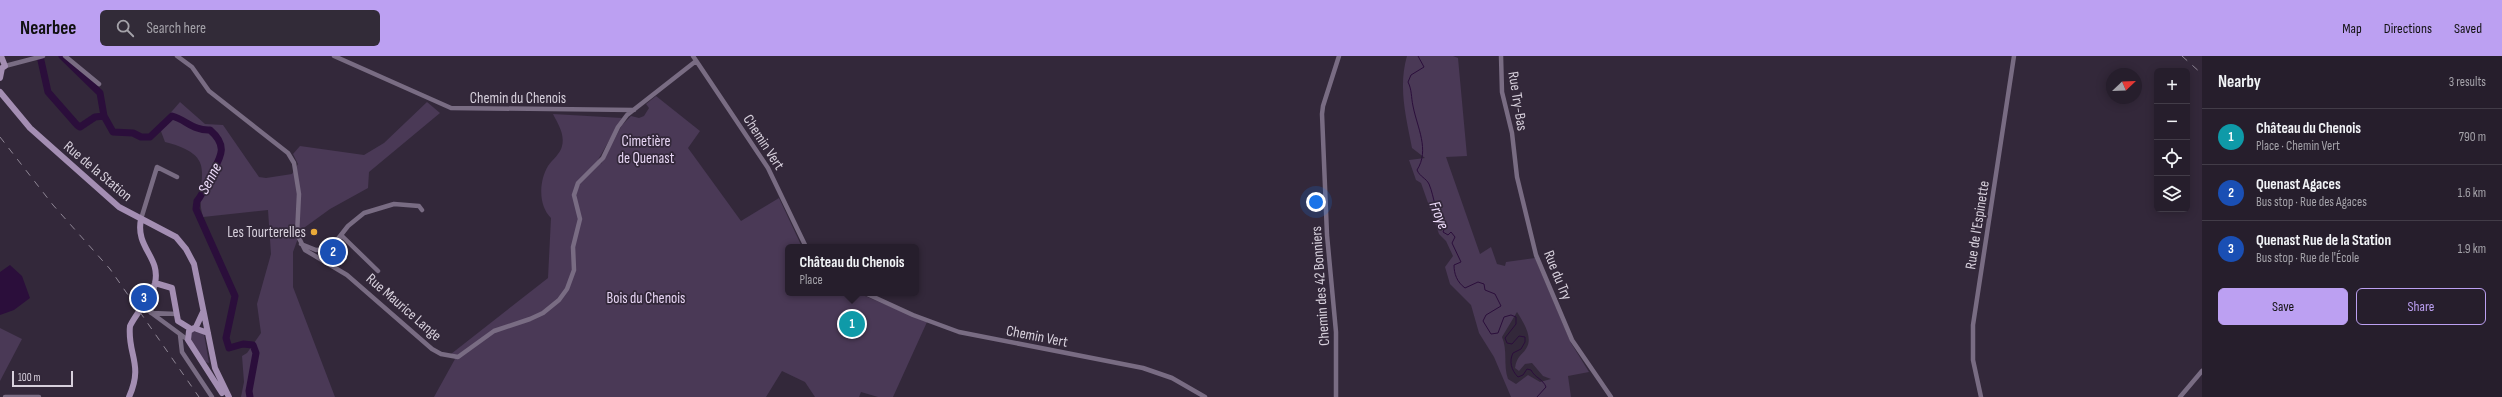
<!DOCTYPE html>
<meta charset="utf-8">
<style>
body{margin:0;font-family:"Sofia Sans Condensed",sans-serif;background:#322b38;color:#f1f3f6}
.controls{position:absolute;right:12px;top:12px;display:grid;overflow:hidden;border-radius:6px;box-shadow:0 2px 10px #0003}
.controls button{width:36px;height:36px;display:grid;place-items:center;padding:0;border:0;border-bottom:1px solid #423c48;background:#261e2c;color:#f1f3f6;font:20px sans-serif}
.compass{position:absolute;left:2106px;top:12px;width:36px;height:36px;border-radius:50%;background:#261e2c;box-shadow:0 2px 10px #0003;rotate:67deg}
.scale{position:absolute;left:12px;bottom:10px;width:61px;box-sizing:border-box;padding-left:4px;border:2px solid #d7d0dc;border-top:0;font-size:11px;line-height:14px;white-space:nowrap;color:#d7d0dc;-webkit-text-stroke:3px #33283a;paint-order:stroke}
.you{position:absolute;left:1316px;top:146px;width:14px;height:14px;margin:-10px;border:3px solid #fff;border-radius:50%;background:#1a73e8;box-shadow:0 0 0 6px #1a73e833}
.badge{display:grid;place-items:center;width:26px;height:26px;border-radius:50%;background:#bca0f2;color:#fff;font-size:13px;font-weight:700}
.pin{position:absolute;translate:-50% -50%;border:2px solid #fff;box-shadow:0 1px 4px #0006}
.popup{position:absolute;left:785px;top:188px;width:134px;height:52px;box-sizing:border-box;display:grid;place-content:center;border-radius:6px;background:#261e2c;filter:drop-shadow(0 1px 3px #0005);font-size:13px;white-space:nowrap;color:#a4a2a9}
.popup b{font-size:15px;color:#f1f3f6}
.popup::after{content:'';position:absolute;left:50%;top:100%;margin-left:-8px;border:8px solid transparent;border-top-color:#261e2c}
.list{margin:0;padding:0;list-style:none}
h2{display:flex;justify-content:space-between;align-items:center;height:52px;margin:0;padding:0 16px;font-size:17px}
h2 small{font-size:13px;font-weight:400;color:#a4a2a9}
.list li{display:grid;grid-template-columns:26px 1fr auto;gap:12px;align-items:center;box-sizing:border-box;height:56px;padding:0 16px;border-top:1px solid #423c48}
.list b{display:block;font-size:15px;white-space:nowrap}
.list p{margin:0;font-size:13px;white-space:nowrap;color:#a4a2a9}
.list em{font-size:13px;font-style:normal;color:#a4a2a9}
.actions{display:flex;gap:8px;padding:12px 16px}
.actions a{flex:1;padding:9px 0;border:1px solid #bca0f2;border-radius:6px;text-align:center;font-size:14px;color:#bca0f2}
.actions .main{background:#bca0f2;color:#111}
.icon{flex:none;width:22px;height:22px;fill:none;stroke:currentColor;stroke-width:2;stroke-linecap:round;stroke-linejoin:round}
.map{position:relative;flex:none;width:2202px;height:341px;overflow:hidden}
header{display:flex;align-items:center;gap:24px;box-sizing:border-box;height:56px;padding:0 20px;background:#bca0f2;color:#111}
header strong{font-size:19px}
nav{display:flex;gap:22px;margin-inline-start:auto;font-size:14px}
.search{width:280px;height:36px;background:#322b38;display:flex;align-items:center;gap:10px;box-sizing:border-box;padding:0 14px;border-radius:6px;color:#a4a2a9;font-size:15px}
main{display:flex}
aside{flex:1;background:#261e2c}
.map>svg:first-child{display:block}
.green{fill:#4a3956;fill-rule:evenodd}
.water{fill:#2b0e3b}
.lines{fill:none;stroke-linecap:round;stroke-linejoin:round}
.stream{stroke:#2b0e3b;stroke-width:1}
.river{stroke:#2b0e3b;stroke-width:7}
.street{stroke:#796c83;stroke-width:4.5}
.secondary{stroke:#a48eb3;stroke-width:6}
.rail{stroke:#8f8695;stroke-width:1;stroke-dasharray:7 7;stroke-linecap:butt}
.poi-dot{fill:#eaaa39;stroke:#33283a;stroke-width:1.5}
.labels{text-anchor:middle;stroke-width:3.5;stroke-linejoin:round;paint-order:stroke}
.street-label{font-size:15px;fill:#d7d0dc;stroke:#33283a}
.park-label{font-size:15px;fill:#e7d5f4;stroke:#33283a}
.poi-label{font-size:15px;fill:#d7d0dc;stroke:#33283a;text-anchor:end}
.water-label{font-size:16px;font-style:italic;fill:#eddbfa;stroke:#33283a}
</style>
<header>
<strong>Nearbee</strong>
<div class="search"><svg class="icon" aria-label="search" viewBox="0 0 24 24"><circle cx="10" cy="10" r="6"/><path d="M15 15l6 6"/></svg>Search here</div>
<nav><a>Map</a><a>Directions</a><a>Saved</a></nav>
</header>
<main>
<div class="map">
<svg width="2202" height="341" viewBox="0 0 2202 341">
<rect width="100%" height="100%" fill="#33283a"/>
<!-- green -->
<path class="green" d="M1407 0H1453L1458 2 1467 100 1446 101 1480 198 1491 191 1497 208 1505 210 1506 206 1535 202 1571 287 1589 316 1568 320 1571 341H1511L1494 301 1479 277 1471 249 1450 228 1445 211 1453 200 1446 185 1439 178 1421 127 1416 124 1409 104 1425 102 1412 92C1406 61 1398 31 1407 0ZM1517 256C1522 264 1533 280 1527 291 1522 300 1517 299 1515 312L1519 315 1525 308 1532 307 1543 320 1551 323 1540 326 1528 319 1516 328 1508 323C1503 309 1508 295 1502 281Z
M656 40 700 75 688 92 741 165 779 142 802 191H788V237H858L927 266 893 341H878L861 336 859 341H815L805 326 782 315 766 341H434L455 303 451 298 548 222 551 162C538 149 539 125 548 110 552 104 561 97 562 90 565 78 558 68 553 58L622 62 598 104 601 108 622 69 631 60 639 62 644 60 649 52 646 48Z
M180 46 205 68 223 69 259 121 266 122 292 118 298 108 293 98 300 90 364 99 384 87 427 46 440 57 369 116 368 132 330 153 301 174 293 196V231L335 341H241L244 326 242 300 247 297 261 277 257 248 271 198 268 154 203 161C192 124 224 101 165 86L159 70Z
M0 272 22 283 0 325Z
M193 275 204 278 209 307 205 306 191 284V277Z"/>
<!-- water -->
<path class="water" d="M10 209 22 220 30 242 14 254 0 259V216Z"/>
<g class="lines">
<!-- stream -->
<path class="stream" d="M1418 0 1424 11 1411 19 1408 26C1412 34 1411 41 1413 50 1417 71 1430 94 1417 114 1420 121 1426 122 1429 128 1435 142 1434 158 1446 169L1443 176 1448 179 1451 176 1455 181 1452 187 1461 206 1454 209C1454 218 1457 226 1465 232L1478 226 1484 228 1485 234 1495 238 1501 250 1486 259 1483 265 1491 278 1498 277 1504 261 1511 259 1516 261V268L1505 282 1507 287 1512 288 1519 280 1525 281V286L1521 293 1513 297C1509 305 1511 314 1518 321L1523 319 1527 313 1531 314C1535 322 1543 323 1546 331L1537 341"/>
<!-- river -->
<path class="river" d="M40 0 48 36 77 69 80 71 95 61 104 60
M62 0 100 37 104 60 113 76 133 77 141 81H150L172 60C186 64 194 75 210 74 231 92 218 104 209 123 205 132 203 138 197 145L196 153 235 240 226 282 229 292 243 288 253 289 256 297 249 335 250 341"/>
<!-- street -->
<path class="street" d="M65 0 99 28
M177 0 192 11 209 35 288 97 294 107 299 138 297 178 305 194 347 219 432 293 441 298 458 301 494 275 530 263 543 257 559 244 567 233 574 214 573 191 580 163 574 139 578 127 603 102 618 71 627 59 696 5
M334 0 451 52 634 54
M693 0 768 112 806 191
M1501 0 1502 36 1512 77 1517 121 1536 199 1572 284 1611 341
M5 10 43 0
M141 163 157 111 177 121
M341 179 378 215
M301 188 316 194 330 193
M328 206 330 193 348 170 364 157 394 148 419 150 422 154
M865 237 913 259 959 276 1143 312 1172 322 1205 341
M142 250 188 284
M151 257 155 231
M151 257 177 258
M180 279 182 296 212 341
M5 341H39
M1336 341V276L1327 179 1322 58 1323 50 1339 0
M1981 341 1973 304V269L2014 0
M2180 341 2202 315"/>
<!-- secondary -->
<path class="secondary" d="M1 0 5 10 2 12
M0 22 2 12
M0 36 30 72 119 151 176 181 186 193 194 208 215 312 229 341
M155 227 172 232 178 265 191 273
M196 271 203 256
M208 277 194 272 189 275 188 284 222 337
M129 341C144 308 127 298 130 270 137 256 151 242 155 227 161 201 135 192 141 163"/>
<!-- rail -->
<path class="rail" d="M2182 0 2202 18
M0 81 53 149 110 213 199 341"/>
</g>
<!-- markers -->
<circle class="poi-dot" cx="314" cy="176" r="4"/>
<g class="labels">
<!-- street labels -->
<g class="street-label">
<text x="518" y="47">Chemin du Chenois</text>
<text transform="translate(1518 45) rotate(81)" y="5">Rue Try-Bas</text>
<text transform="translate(764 86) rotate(57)" y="5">Chemin Vert</text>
<text transform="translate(98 115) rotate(40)" y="5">Rue de la Station</text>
<text transform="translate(1977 169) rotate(-81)" y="5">Rue de l'Espinette</text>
<text transform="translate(1558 219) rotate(68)" y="5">Rue du Try</text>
<text transform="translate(1320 230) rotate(-94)" y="5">Chemin des 42 Bonniers</text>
<text transform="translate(404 251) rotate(41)" y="5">Rue Maurice Lange</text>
<text transform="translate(1037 280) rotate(11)" y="5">Chemin Vert</text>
</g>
<!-- park labels -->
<g class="park-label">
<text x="646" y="90">Cimetière<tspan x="646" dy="17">de Quenast</tspan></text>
<text x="646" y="247">Bois du Chenois</text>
</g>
<!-- poi labels -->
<g class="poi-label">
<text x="306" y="181">Les Tourterelles</text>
</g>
<!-- water labels -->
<g class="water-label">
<text transform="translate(209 122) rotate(-62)" y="6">Senne</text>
<text transform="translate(1440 159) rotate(69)" y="6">Froye</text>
</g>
</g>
</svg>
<div class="controls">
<button>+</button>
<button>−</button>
<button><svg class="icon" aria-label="locate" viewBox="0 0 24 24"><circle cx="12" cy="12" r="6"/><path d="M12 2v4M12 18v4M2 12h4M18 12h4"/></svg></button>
<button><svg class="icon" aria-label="layers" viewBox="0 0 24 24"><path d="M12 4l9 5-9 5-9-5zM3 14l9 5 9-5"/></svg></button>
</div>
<svg class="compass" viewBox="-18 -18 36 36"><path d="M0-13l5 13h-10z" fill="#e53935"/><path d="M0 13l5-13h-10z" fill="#a4a2a9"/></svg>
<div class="scale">100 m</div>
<div class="you"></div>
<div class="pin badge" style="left:852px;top:268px;background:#0f9aa8">1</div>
<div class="popup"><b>Château du Chenois</b>Place</div>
<div class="pin badge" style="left:333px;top:196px;background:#1a4fb4">2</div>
<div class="pin badge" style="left:144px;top:242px;background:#1a4fb4">3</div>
</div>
<aside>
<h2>Nearby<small>3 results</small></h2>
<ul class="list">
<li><span class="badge" style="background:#0f9aa8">1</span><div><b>Château du Chenois</b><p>Place · Chemin Vert</p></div><em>790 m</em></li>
<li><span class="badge" style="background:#1a4fb4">2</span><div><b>Quenast Agaces</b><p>Bus stop · Rue des Agaces</p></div><em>1.6 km</em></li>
<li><span class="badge" style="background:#1a4fb4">3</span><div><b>Quenast Rue de la Station</b><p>Bus stop · Rue de l'École</p></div><em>1.9 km</em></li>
</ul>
<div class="actions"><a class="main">Save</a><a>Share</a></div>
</aside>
</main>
